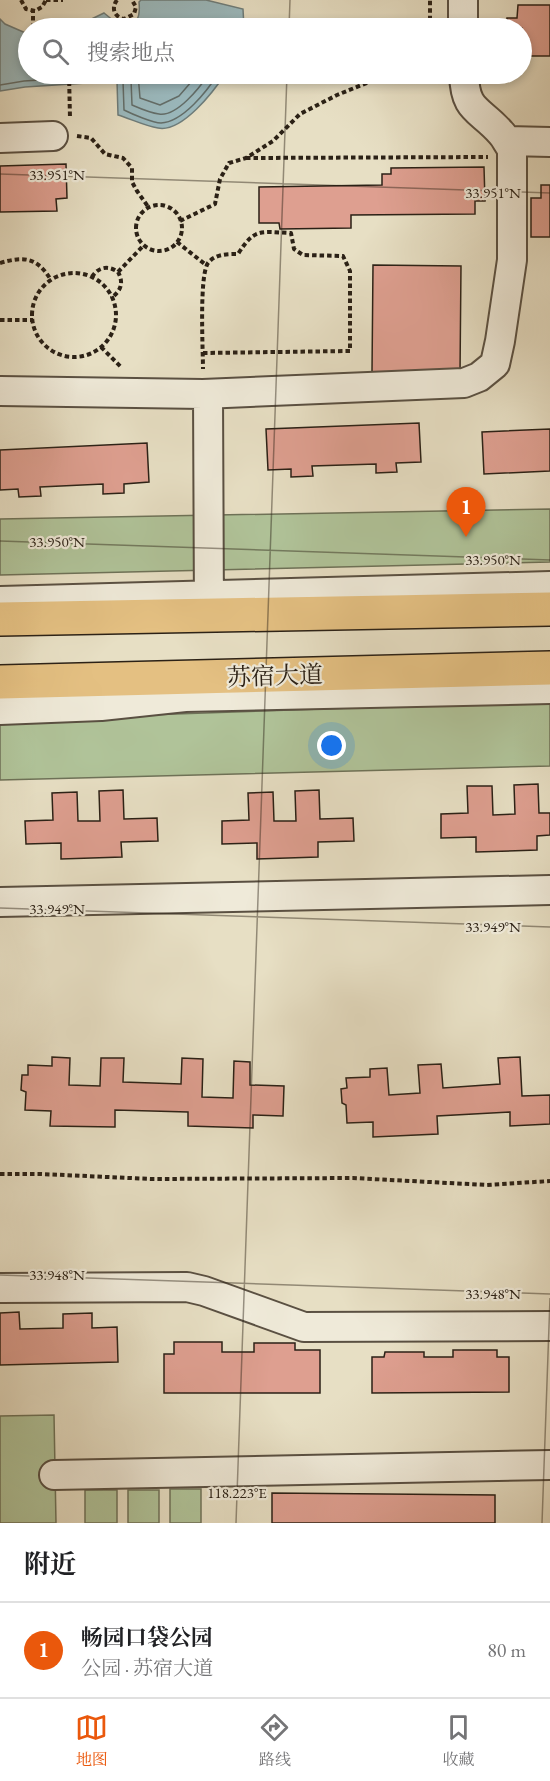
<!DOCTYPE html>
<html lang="zh">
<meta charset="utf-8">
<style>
body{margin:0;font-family:"EB Garamond","Noto Serif SC",serif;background:#f6f6f6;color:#202124}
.you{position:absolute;left:332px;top:746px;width:21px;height:21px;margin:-15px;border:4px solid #fff;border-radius:50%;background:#1a73e8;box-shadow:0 0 0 9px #1a73e833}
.badge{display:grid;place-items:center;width:39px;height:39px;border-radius:50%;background:#ea580c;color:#fff;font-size:20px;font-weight:700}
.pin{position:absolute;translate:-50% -50px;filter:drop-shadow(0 2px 3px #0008)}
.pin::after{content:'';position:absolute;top:32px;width:21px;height:18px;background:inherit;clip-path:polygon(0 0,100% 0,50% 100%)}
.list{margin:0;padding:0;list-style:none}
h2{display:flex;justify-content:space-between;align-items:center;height:78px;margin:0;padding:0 24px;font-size:26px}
h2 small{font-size:20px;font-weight:400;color:#757577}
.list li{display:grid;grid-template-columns:39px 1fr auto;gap:18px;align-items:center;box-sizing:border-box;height:96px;padding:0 24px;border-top:2px solid #e0e0e0}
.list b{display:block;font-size:22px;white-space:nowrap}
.list p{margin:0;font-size:20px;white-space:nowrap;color:#757577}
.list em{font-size:20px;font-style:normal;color:#757577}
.icon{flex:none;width:33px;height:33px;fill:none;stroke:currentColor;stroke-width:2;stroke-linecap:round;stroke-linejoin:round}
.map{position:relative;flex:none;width:550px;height:1523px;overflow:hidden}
.search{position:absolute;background:#fff;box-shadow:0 3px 9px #0003;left:18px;right:18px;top:18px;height:66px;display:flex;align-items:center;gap:15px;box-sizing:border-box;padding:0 21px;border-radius:33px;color:#757577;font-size:22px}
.sheet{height:174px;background:#fff}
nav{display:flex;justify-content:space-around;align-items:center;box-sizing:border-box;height:84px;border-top:2px solid #e0e0e0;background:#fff;font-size:16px;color:#757577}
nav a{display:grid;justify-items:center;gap:3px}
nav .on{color:#ea580c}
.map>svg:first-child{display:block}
.green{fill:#b0c399;stroke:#6e7258;stroke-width:1.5}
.water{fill:#9bbabf;stroke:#6e7d7b;stroke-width:1.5}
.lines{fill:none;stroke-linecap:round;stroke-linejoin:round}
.shore{stroke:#636e6a;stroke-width:1.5}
.building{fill:#de9f90;stroke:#2b2116;stroke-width:1.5}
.minor-casing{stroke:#5a5042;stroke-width:32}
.major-casing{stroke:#2b2116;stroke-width:36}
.path{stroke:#2b2116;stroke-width:4;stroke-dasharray:4.5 3;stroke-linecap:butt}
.minor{stroke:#efead9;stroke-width:28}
.major{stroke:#e4c082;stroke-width:33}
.ticks{fill:none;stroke:#2b2116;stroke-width:1.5;stroke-opacity:0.45}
.labels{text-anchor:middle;stroke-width:4.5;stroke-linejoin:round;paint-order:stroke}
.street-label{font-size:24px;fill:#2b2116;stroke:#efead9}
.ticks-label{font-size:15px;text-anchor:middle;fill:#2b2116;stroke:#efead9;stroke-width:4.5;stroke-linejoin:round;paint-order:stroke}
</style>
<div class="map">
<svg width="550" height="1523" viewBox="0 0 550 1523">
<rect width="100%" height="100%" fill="#e7dfc4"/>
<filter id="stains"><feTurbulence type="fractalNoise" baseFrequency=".00333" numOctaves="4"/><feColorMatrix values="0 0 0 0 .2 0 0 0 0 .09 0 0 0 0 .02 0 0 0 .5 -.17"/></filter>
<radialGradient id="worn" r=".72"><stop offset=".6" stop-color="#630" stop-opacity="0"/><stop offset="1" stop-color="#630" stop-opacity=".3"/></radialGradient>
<!-- green -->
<path class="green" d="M550 509V562L0 575V519Z
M550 704V766L0 780V720L412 706Z
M54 1415 56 1523H0V1416Z
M170 1489H201V1523H170Z
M85 1490H117V1523H85Z
M128 1490H159V1523H128Z"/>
<!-- water -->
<path class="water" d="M141 0H206L243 9 244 28H73L104 13C122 29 142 32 139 2Z
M0 19 5 24 28 34V74H225C214 91 182 133 158 128 145 126 131 119 118 115L117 81 25 87 0 91Z"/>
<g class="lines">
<!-- shore -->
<path class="shore" d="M128 74 131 80 132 105C139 108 150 113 159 114 177 117 200 87 209 74
M138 74 140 98 160 105 179 96 198 74
M0 85 24 81 118 75 123 81 124 110C132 114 153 123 161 123 183 122 207 91 218 74"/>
</g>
<!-- building -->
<path class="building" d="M518 5H550V56H522V28H507V18H517Z
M66 164 67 198 56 199 57 211 0 212V166Z
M484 167 485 201H475V214L351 215V228L280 229 279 223H259V187L382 185V174H391V168Z
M541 185H550V237H531V198H541Z
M373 265 461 266 460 373 372 372Z
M419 423 421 462 396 463 397 472 376 473V464L312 466 313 476 291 477V469L268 470 266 429Z
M550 429V471L484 474 482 432Z
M147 443 149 482 124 484V493L103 494V484L40 487 41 496 19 497 18 489 0 490V450Z
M538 784 539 813H550V835L537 836V850L476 852V837L441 838V814L468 813 467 786H492L493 815 515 814 514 785Z
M123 790 124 819 157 818 158 841 121 842 122 857 61 859V843L26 844 25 821 53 820 52 793 77 792 78 821H100L99 791Z
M319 790 320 819 353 818 354 841 318 842V857L257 859V843L222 844V821L249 820 248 793 273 792 274 821H296L295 791Z
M52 1057 70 1058 69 1085 100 1086 101 1058H124L123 1082 181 1084 182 1058 203 1059 202 1097 233 1098 234 1061 250 1062V1085L284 1086 283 1116 253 1115V1128L188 1126V1112L115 1110V1127L50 1126 51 1111 25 1110 26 1092 21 1090 22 1075H28V1065L52 1066Z
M520 1057 522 1096 550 1095V1124L510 1126V1112L437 1116 438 1134 373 1137V1122L347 1123 346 1105 342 1103 341 1089 347 1088 346 1078 370 1077V1069L387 1068 389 1095 420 1093 418 1065 441 1064 443 1088 500 1084 498 1058Z
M19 1312 20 1329 63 1328V1314L92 1313V1328L117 1327 118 1362 0 1365V1313Z
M174 1342H222V1352H254V1343H295V1350H320V1393H164V1354H174Z
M453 1350H497V1357H509V1392L372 1393V1357H384L385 1352H424V1357H453Z
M272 1493 495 1495V1523H272Z"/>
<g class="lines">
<!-- minor casing -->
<g class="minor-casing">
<path id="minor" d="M463 0V28
M0 138 53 136
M507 141 550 142
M0 391 203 394 464 383 479 377 495 364 500 341 512 260V149C508 144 505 137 501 133 479 108 465 112 464 74
M208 394 209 615
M0 601 550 586
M0 710 101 706 185 697 550 689
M0 902 550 890
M0 1288 187 1287 204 1291 304 1327 550 1326
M54 1475 550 1465"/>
</g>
<!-- major casing -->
<g class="major-casing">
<path id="major" d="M0 619 550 609
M0 682 550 668"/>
</g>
<!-- path -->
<path class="path" d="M21 0 26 9 35 11 42 7 46 0
M46 0H63
M117 0C111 8 114 17 124 19L134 14 136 7 132 0
M33 28V11
M417 28 430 20V0
M69 74 70 118
M77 136 91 138 105 154 123 158 132 168V182L137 191 149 208
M246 158 488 157
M136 228a23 23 0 1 1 46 0a23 23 0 1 1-46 0Z
M180 221 215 204 220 179 229 163 246 158 273 141 300 114 337 95 374 80 375 74
M177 242 206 265
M0 263C24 256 37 257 51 280
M118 272 144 245
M32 315a42 42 0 1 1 84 0a42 42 0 1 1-84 0Z
M92 277C98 267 108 265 118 272 124 283 121 291 111 298
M0 320H33
M101 347 122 368
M203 353 350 351V271L343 256 303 255 294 249 291 233C261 232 255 227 238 254 227 254 215 254 208 263 199 276 203 350 203 369
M0 1174H41L152 1179 353 1178 487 1185 550 1181"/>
<!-- minor -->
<use href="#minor" class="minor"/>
<!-- major -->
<use href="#major" class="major"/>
</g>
<!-- ticks -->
<path class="ticks" d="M289 28 290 0M0 174 550 193M0 541 550 560M0 908 550 927M0 1275 550 1294M236 1523 287 74M542 1523 550 1298"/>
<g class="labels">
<!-- street labels -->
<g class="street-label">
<text transform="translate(275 676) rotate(-2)" y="8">苏宿大道</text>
</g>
</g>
<g class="ticks-label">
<text x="57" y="180">33.951°N</text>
<text x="493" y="198">33.951°N</text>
<text x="57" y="547">33.950°N</text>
<text x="493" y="565">33.950°N</text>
<text x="57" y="914">33.949°N</text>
<text x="493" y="932">33.949°N</text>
<text x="57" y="1280">33.948°N</text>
<text x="493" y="1299">33.948°N</text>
<text x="237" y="1498">118.223°E</text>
</g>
<rect width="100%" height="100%" filter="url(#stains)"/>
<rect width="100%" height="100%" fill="url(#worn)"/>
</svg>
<div class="you"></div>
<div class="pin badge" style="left:466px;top:537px">1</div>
<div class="search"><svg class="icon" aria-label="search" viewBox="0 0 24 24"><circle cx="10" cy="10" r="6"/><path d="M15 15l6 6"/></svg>搜索地点</div>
</div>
<section class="sheet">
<h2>附近<small></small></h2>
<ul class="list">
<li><span class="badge">1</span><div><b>畅园口袋公园</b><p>公园 · 苏宿大道</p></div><em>80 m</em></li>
</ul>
</section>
<nav>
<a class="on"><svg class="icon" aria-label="map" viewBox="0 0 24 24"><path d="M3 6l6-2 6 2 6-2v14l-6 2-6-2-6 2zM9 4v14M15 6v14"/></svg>地图</a>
<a><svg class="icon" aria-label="directions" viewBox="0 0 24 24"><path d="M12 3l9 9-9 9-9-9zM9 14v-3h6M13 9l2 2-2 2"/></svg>路线</a>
<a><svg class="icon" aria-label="saved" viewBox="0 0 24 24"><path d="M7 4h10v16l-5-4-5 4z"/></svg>收藏</a>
</nav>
